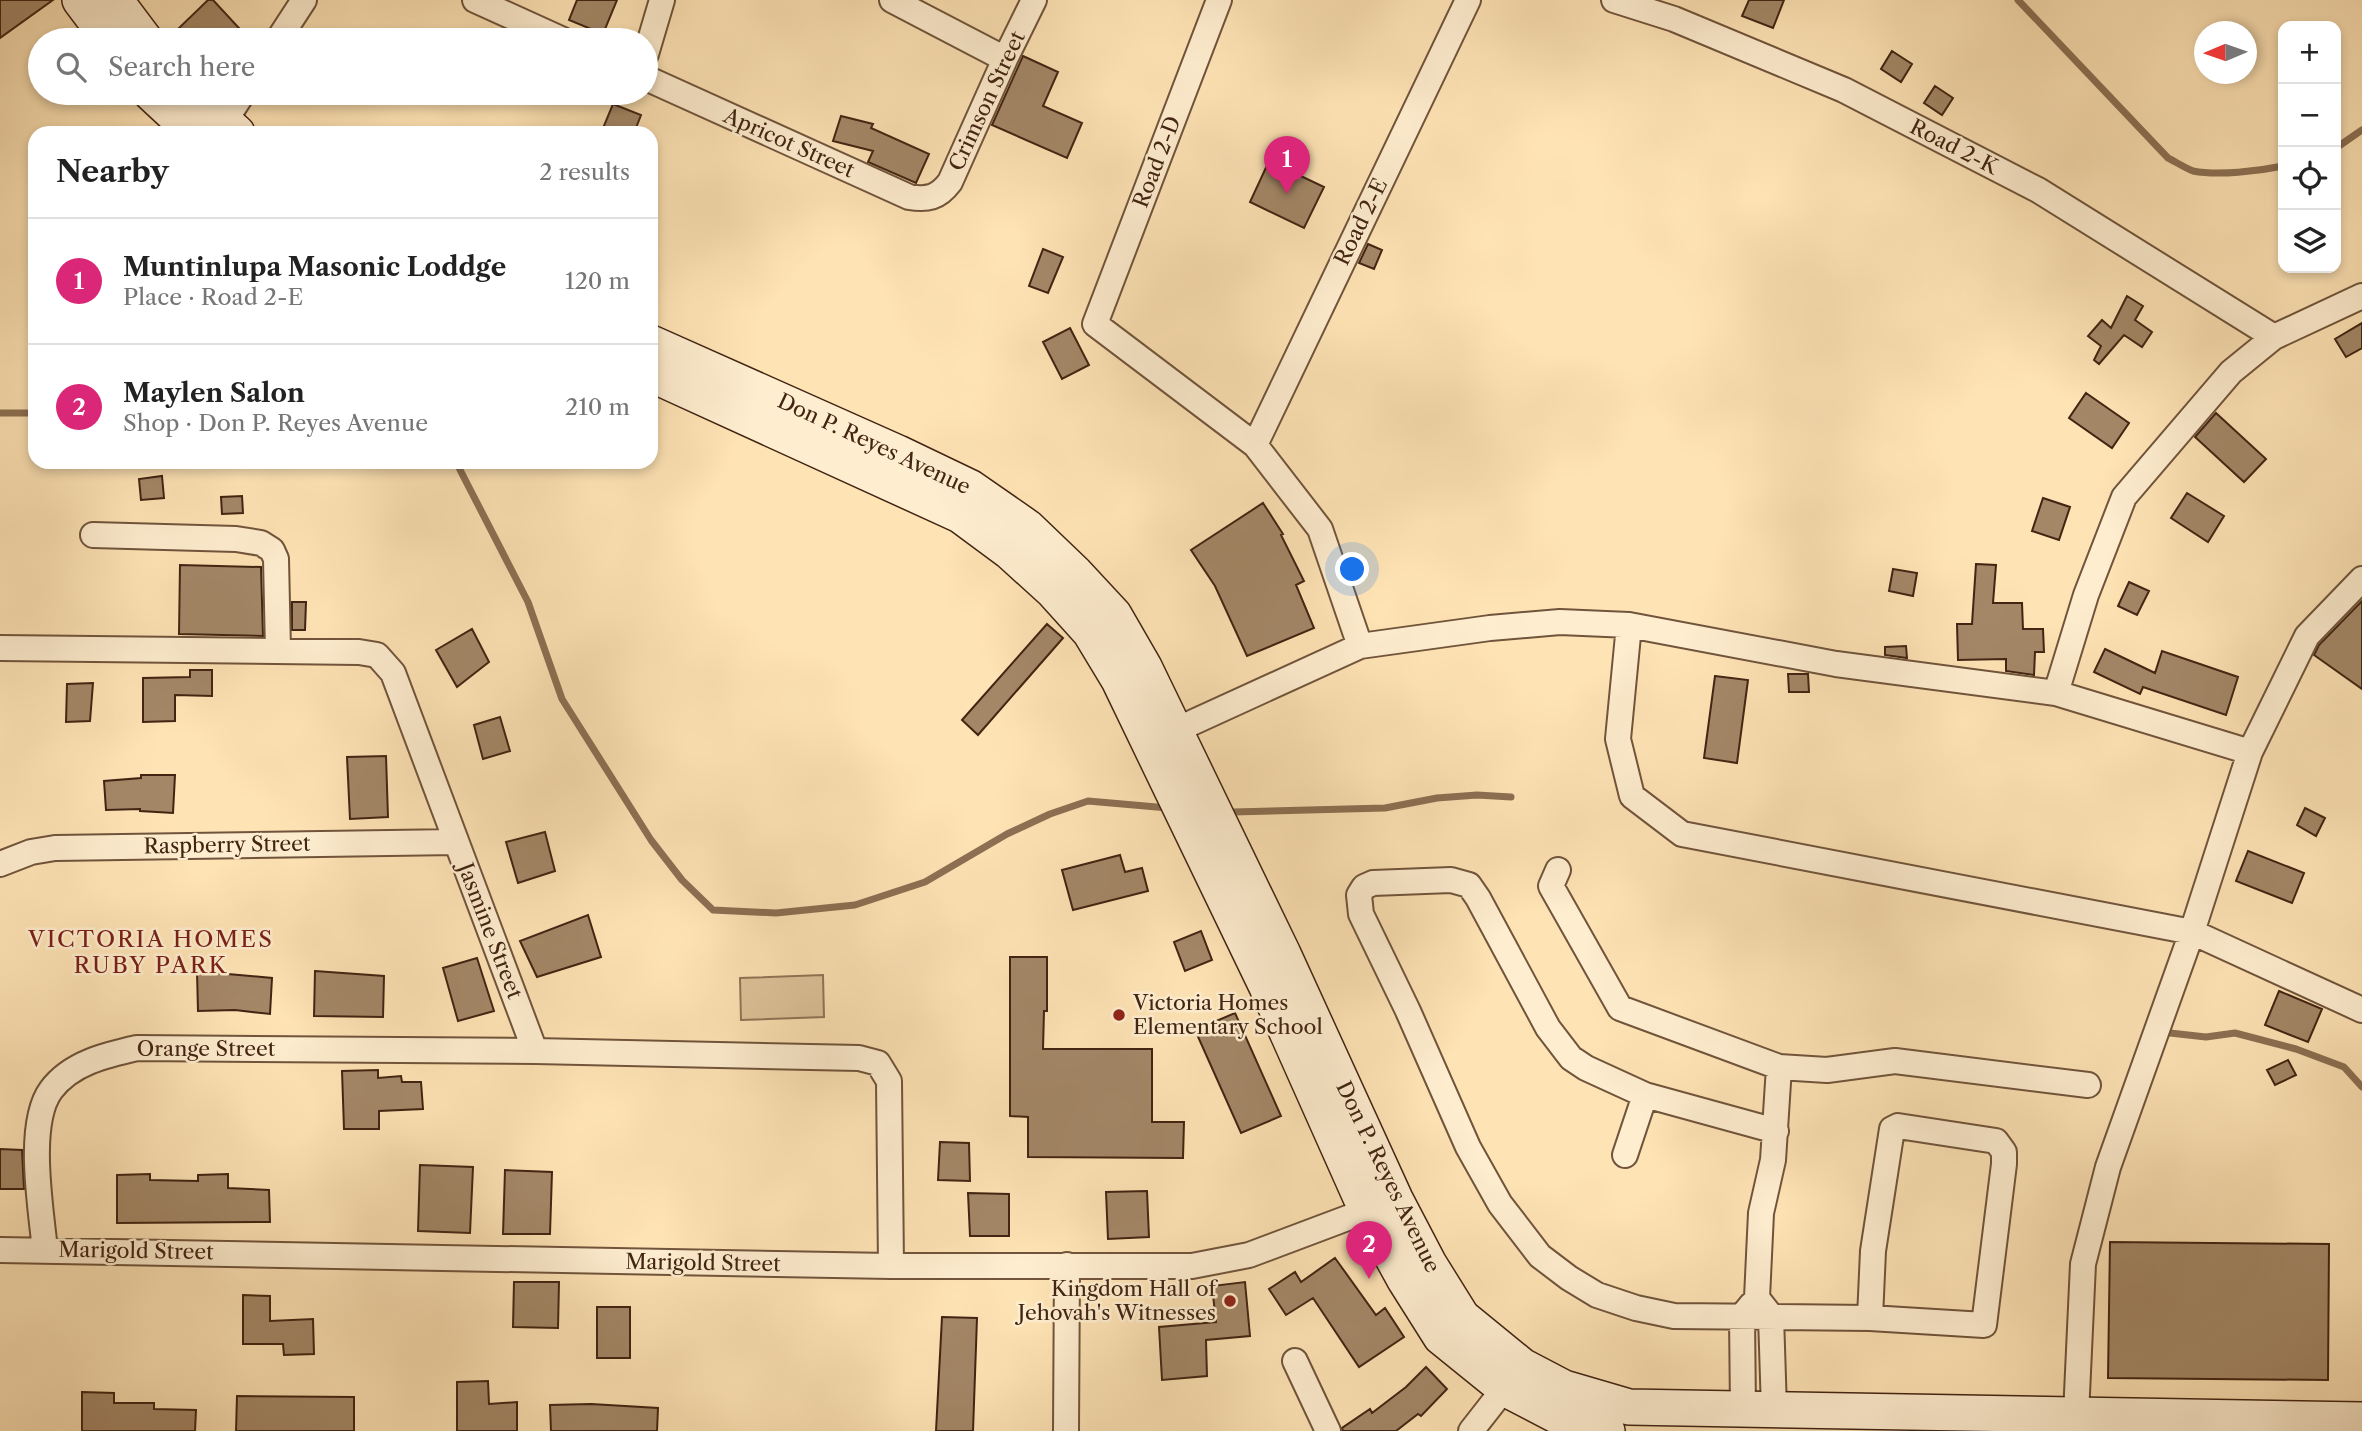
<!DOCTYPE html>
<meta charset="utf-8">
<style>
body{margin:0;font-family:"Libre Caslon Text",serif;background:#f2f2f2;color:#222}
.controls{position:absolute;right:21px;top:21px;display:grid;overflow:hidden;border-radius:14px;box-shadow:0 4px 10px #0003}
.controls button{width:63px;height:63px;display:grid;place-items:center;padding:0;border:0;border-bottom:2px solid #e0e0e0;background:#fff;color:#222;font:35px sans-serif}
.compass{position:absolute;left:2194px;top:21px;width:63px;height:63px;border-radius:50%;background:#fff;box-shadow:0 4px 10px #0003;rotate:268deg}
.you{position:absolute;left:1353px;top:570px;width:24px;height:24px;margin:-18px;border:5px solid #fff;border-radius:50%;background:#1a73e8;box-shadow:0 0 0 10px #1a73e833}
.badge{display:grid;place-items:center;width:46px;height:46px;border-radius:50%;background:#db2777;color:#fff;font-size:23px;font-weight:700}
.pin{position:absolute;translate:-50% -58px;filter:drop-shadow(0 2px 4px #0008)}
.pin::after{content:'';position:absolute;top:37px;width:24px;height:21px;background:inherit;clip-path:polygon(0 0,100% 0,50% 100%)}
.list{margin:0;padding:0;list-style:none}
h2{display:flex;justify-content:space-between;align-items:center;height:91px;margin:0;padding:0 28px;font-size:30px}
h2 small{font-size:23px;font-weight:400;color:#767676}
.list li{display:grid;grid-template-columns:46px 1fr auto;gap:21px;align-items:center;box-sizing:border-box;height:126px;padding:0 28px;border-top:2px solid #e0e0e0}
.list b{display:block;font-size:26px;white-space:nowrap}
.list p{margin:0;font-size:23px;white-space:nowrap;color:#767676}
.list em{font-size:23px;font-style:normal;color:#767676}
.icon{flex:none;width:38px;height:38px;fill:none;stroke:currentColor;stroke-width:2;stroke-linecap:round;stroke-linejoin:round}
.map{position:relative;flex:none;width:2362px;height:1431px;overflow:hidden}
.search{position:absolute;background:#fff;box-shadow:0 4px 10px #0003;left:28px;top:28px;width:630px;height:77px;display:flex;align-items:center;gap:18px;box-sizing:border-box;padding:0 24px;border-radius:38px;color:#767676;font-size:26px}
.panel{position:absolute;background:#fff;box-shadow:0 4px 10px #0003;left:28px;top:126px;width:630px;height:343px;border-radius:21px}
.map>svg:first-child{display:block}
.green{fill:#dec399;stroke:#907456;stroke-width:2}
.lines{fill:none;stroke-linecap:round;stroke-linejoin:round}
.stream{stroke:#8c7053;stroke-width:7}
.building{fill:#a38767;stroke:#412412;stroke-width:2}
.street-casing{stroke:#70543b;stroke-width:28}
.secondary-casing{stroke:#412412;stroke-width:38}
.street{stroke:#feedcf;stroke-width:24}
.secondary{stroke:#feedcf;stroke-width:35}
.poi-dot{fill:#8f2418;stroke:#feedcf;stroke-width:2.5}
.labels{text-anchor:middle;stroke-width:5;stroke-linejoin:round;paint-order:stroke}
.street-label{font-size:21px;fill:#412412;stroke:#feedcf}
.poi-label{font-size:21px;fill:#412412;stroke:#feedcf;text-anchor:start}
.neighbourhood-label{font-size:23px;letter-spacing:2px;fill:#7a1f14;stroke:#feedcf}
</style>
<div class="map">
<svg width="2362" height="1431" viewBox="0 0 2362 1431">
<rect width="100%" height="100%" fill="#fee3b5"/>
<filter id="stains"><feTurbulence type="fractalNoise" baseFrequency=".00286" numOctaves="4"/><feColorMatrix values="0 0 0 0 .2 0 0 0 0 .09 0 0 0 0 .02 0 0 0 .5 -.17"/></filter>
<radialGradient id="worn" r=".72"><stop offset=".6" stop-color="#630" stop-opacity="0"/><stop offset="1" stop-color="#630" stop-opacity=".3"/></radialGradient>
<!-- green -->
<path class="green" d="M823 975 824 1017 741 1020 740 978Z"/>
<g class="lines">
<!-- stream -->
<path class="stream" d="M2018 0 2168 158C2176 162 2185 168 2193 171 2218 176 2259 171 2283 166
M2336 148 2362 130
M0 413H35
M456 462 528 602 562 699 651 840 682 880 713 910 776 913 855 905 925 882 1007 834 1050 814 1088 801 1168 808
M1233 812 1385 808 1437 798 1477 795 1511 797
M2170 1033 2206 1037 2235 1033 2296 1049 2344 1067 2362 1087"/>
</g>
<!-- building -->
<path class="building" d="M0 0H53L0 38Z
M208 0H213L250 40H188L178 29Z
M577 0H617L603 34 569 20Z
M1749 0H1784L1773 28 1742 16Z
M1892 51 1912 64 1901 82 1881 69Z
M1023 56 1058 72 1043 106 1082 123 1067 158 992 125Z
M1935 86 1953 98 1942 115 1924 103Z
M613 104 641 115 634 133H601Z
M841 116 873 124 871 128 929 154 916 183 868 162 873 151 833 141Z
M1269 161 1324 187 1304 228 1250 202Z
M1368 244 1382 250 1374 269 1359 263Z
M1043 249 1063 257 1048 293 1029 286Z
M2127 296 2143 306 2135 320 2152 332 2142 347 2124 335 2099 364 2094 360 2101 346 2088 336 2102 320 2111 328Z
M2362 323V348L2346 357 2335 339Z
M1070 328 1089 365 1062 379 1043 342Z
M2086 393 2129 423 2112 448 2069 418Z
M2216 413 2266 459 2244 482 2195 437Z
M162 476 164 498 141 500 139 479Z
M2187 493 2224 516 2208 542 2171 518Z
M242 496 243 513 222 514 221 497Z
M2043 498 2070 507 2059 540 2032 531Z
M1263 503 1283 534 1281 535 1304 581 1296 585 1314 628 1247 656 1215 586 1191 550Z
M1976 564 1996 565 1993 603H2022L2023 629H2043L2044 652H2035L2034 675 2006 671V659L1958 660 1957 624H1972Z
M180 565 261 567 263 636 179 634Z
M1893 569 1917 573 1913 596 1889 591Z
M2129 582 2149 591 2137 615 2118 606Z
M2362 601V689L2314 655 2319 645Z
M292 602H306L305 630H292Z
M1047 624 1063 638 978 735 962 720Z
M472 629 489 662 457 687 436 650Z
M1906 646 1907 658 1885 655V647Z
M2105 649 2155 673 2162 651 2238 677 2226 715 2143 687 2140 694 2094 672Z
M190 670H212V696L175 695V721L143 722V678L190 677Z
M1788 674H1808L1809 692H1789Z
M1715 676 1748 680 1737 763 1704 758Z
M93 683 90 721 66 722 67 684Z
M500 717 510 751 483 759 474 725Z
M386 756 388 817 350 819 347 757Z
M141 775H175L173 813 140 811V809L106 810 104 781 141 778Z
M2305 808 2325 818 2316 836 2297 825Z
M545 832 555 871 518 883 506 842Z
M2248 851 2304 873 2292 903 2236 881Z
M1120 855 1125 872 1142 868 1148 891 1073 910 1062 870Z
M588 915 601 957 537 977 520 941Z
M1201 931 1212 960 1185 971 1174 942Z
M1010 957H1047V1011H1044L1043 1049H1152V1122H1184L1183 1158 1028 1157V1117L1010 1116Z
M477 958 494 1011 458 1021 443 968Z
M217 971V973L272 978 270 1014 235 1010 198 1011 197 972Z
M315 971 384 976 383 1017 314 1016Z
M2279 991 2322 1009 2308 1042 2265 1025Z
M1235 1013 1281 1116 1241 1133 1195 1030Z
M2288 1060 2296 1075 2275 1085 2267 1070Z
M378 1070V1078L401 1076 402 1082H421L423 1109 379 1111V1129H344L342 1071Z
M940 1142 969 1143 970 1181 938 1180Z
M0 1149 22 1150 24 1189H0Z
M420 1165 473 1167 470 1233 418 1231Z
M505 1170 552 1172 550 1234H503Z
M150 1174V1180L198 1181V1175L228 1174V1188L269 1190 270 1222 117 1223V1175Z
M1147 1191 1149 1237 1108 1239 1106 1192Z
M968 1193 1009 1194V1236H970Z
M2110 1242 2329 1244 2328 1380 2108 1378Z
M1335 1258 1376 1315 1385 1308 1404 1337 1359 1367 1313 1298 1286 1315 1269 1289 1295 1272 1301 1282Z
M514 1282H559L558 1328 513 1327Z
M1245 1282 1250 1336 1206 1340 1207 1376 1162 1380 1159 1327 1216 1322 1212 1286Z
M243 1295 270 1296V1321L313 1319 314 1354 284 1355 283 1344H243Z
M597 1307H630V1358H597Z
M942 1317 977 1318 973 1431H936Z
M1426 1367 1447 1389 1421 1416 1418 1414 1396 1431H1343L1342 1428 1370 1409 1372 1413 1406 1387Z
M488 1381 489 1404 517 1402V1431H457V1382Z
M82 1392 114 1393V1403H154V1409L196 1410 195 1431H82Z
M237 1396 354 1397V1431H236Z
M591 1404 658 1408 657 1431H551L550 1405Z"/>
<g class="lines">
<!-- street casing -->
<g class="street-casing">
<path id="street" d="M475 0 563 40
M892 0 1005 59
M1219 0 1095 324 1255 445 1320 529 1360 646
M1614 0 1674 19 1844 90 2038 190 2274 337
M278 40 304 0
M646 54 662 0
M646 78 909 197C927 200 938 198 950 182L1005 59 1034 0
M217 133 243 93
M1255 445 1468 0
M93 535 236 539 261 543 272 550 276 559 278 651
M1629 625 1618 739 1632 796 1682 834 2192 932 2362 1010
M0 648 359 652 377 655 393 673 535 1051
M2056 693 2086 595 2124 497 2231 372 2274 337 2362 296
M1163 736 1360 646 1490 628 1560 622 1629 625 1836 664 2056 693 2250 752
M0 864 31 852 55 848 456 842
M1558 870 1551 886 1620 1008 1779 1067 1827 1070 1895 1061 2088 1085
M1776 1131 1645 1095 1586 1068 1571 1058 1548 1028 1478 898 1469 885 1451 880 1373 883 1364 887 1359 895 1361 914 1408 1011 1468 1147 1500 1204 1540 1256 1569 1278 1597 1295 1636 1308 1674 1316 1870 1318 1984 1325 2004 1164V1152L1996 1141 1898 1126 1892 1129 1873 1251 1870 1318
M1625 1155 1645 1095
M0 1250 891 1266H1192L1249 1255 1382 1205
M45 1250C41 1209 26 1124 51 1090 71 1063 106 1055 137 1048L535 1051 859 1058 878 1063 889 1081 891 1266
M1295 1361 1328 1431
M1743 1410 1742 1316 1751 1305
M1774 1410 1771 1316 1757 1298 1761 1213 1773 1160 1779 1067
M2076 1415 2083 1264 2108 1167 2192 932 2250 752 2307 636 2362 579
M1066 1431 1067 1265
M1471 1431 1514 1376"/>
</g>
<!-- secondary casing -->
<g class="secondary-casing">
<path id="secondary" d="M80 0 110 40
M115 0 145 40
M151 93 194 133
M193 93 237 133
M651 343 898 453 971 488 1027 527 1075 573 1114 615 1144 667 1283 954 1395 1199 1429 1264 1462 1317 1522 1366 1564 1388 1629 1407 2362 1420
M651 374 960 515 1010 552 1053 591 1090 632 1119 680 1267 987 1367 1211 1405 1280 1441 1337 1504 1388 1558 1416 1607 1431"/>
</g>
<!-- street -->
<use href="#street" class="street"/>
<!-- secondary -->
<use href="#secondary" class="secondary"/>
</g>
<!-- markers -->
<g class="poi-dot">
<circle cx="1119" cy="1015" r="7"/>
<circle cx="1230" cy="1301" r="7"/>
</g>
<g class="labels">
<!-- street labels -->
<g class="street-label">
<text transform="translate(987 101) rotate(-65)" y="7">Crimson Street</text>
<text transform="translate(789 143) rotate(24)" y="7">Apricot Street</text>
<text transform="translate(1954 147) rotate(27)" y="7">Road 2-K</text>
<text transform="translate(1157 162) rotate(-69)" y="7">Road 2-D</text>
<text transform="translate(1361 222) rotate(-64)" y="7">Road 2-E</text>
<text transform="translate(874 444) rotate(25)" y="7">Don P. Reyes Avenue</text>
<text transform="translate(227 845) rotate(-1)" y="7">Raspberry Street</text>
<text transform="translate(490 931) rotate(69)" y="7">Jasmine Street</text>
<text x="206" y="1056">Orange Street</text>
<text transform="translate(1388 1177) rotate(64)" y="7">Don P. Reyes Avenue</text>
<text transform="translate(136 1251) rotate(1)" y="7">Marigold Street</text>
<text transform="translate(703 1263) rotate(1)" y="7">Marigold Street</text>
</g>
<!-- poi labels -->
<g class="poi-label">
<text x="1133" y="1010">Victoria Homes<tspan x="1133" dy="24">Elementary School</tspan></text>
<text x="1216" y="1296" text-anchor="end">Kingdom Hall of<tspan x="1216" dy="24">Jehovah's Witnesses</tspan></text>
</g>
<!-- neighbourhood labels -->
<g class="neighbourhood-label">
<text x="151" y="947">VICTORIA HOMES<tspan x="151" dy="26">RUBY PARK</tspan></text>
</g>
</g>
<rect width="100%" height="100%" filter="url(#stains)"/>
<rect width="100%" height="100%" fill="url(#worn)"/>
</svg>
<div class="controls">
<button>+</button>
<button>−</button>
<button><svg class="icon" aria-label="locate" viewBox="0 0 24 24"><circle cx="12" cy="12" r="6"/><path d="M12 2v4M12 18v4M2 12h4M18 12h4"/></svg></button>
<button><svg class="icon" aria-label="layers" viewBox="0 0 24 24"><path d="M12 4l9 5-9 5-9-5zM3 14l9 5 9-5"/></svg></button>
</div>
<svg class="compass" viewBox="-18 -18 36 36"><path d="M0-13l5 13h-10z" fill="#e53935"/><path d="M0 13l5-13h-10z" fill="#767676"/></svg>
<div class="you"></div>
<div class="pin badge" style="left:1287px;top:194px">1</div>
<div class="pin badge" style="left:1369px;top:1279px">2</div>
<div class="search"><svg class="icon" aria-label="search" viewBox="0 0 24 24"><circle cx="10" cy="10" r="6"/><path d="M15 15l6 6"/></svg>Search here</div>
<section class="panel">
<h2>Nearby<small>2 results</small></h2>
<ul class="list">
<li><span class="badge">1</span><div><b>Muntinlupa Masonic Loddge</b><p>Place · Road 2-E</p></div><em>120 m</em></li>
<li><span class="badge">2</span><div><b>Maylen Salon</b><p>Shop · Don P. Reyes Avenue</p></div><em>210 m</em></li>
</ul>
</section>
</div>
